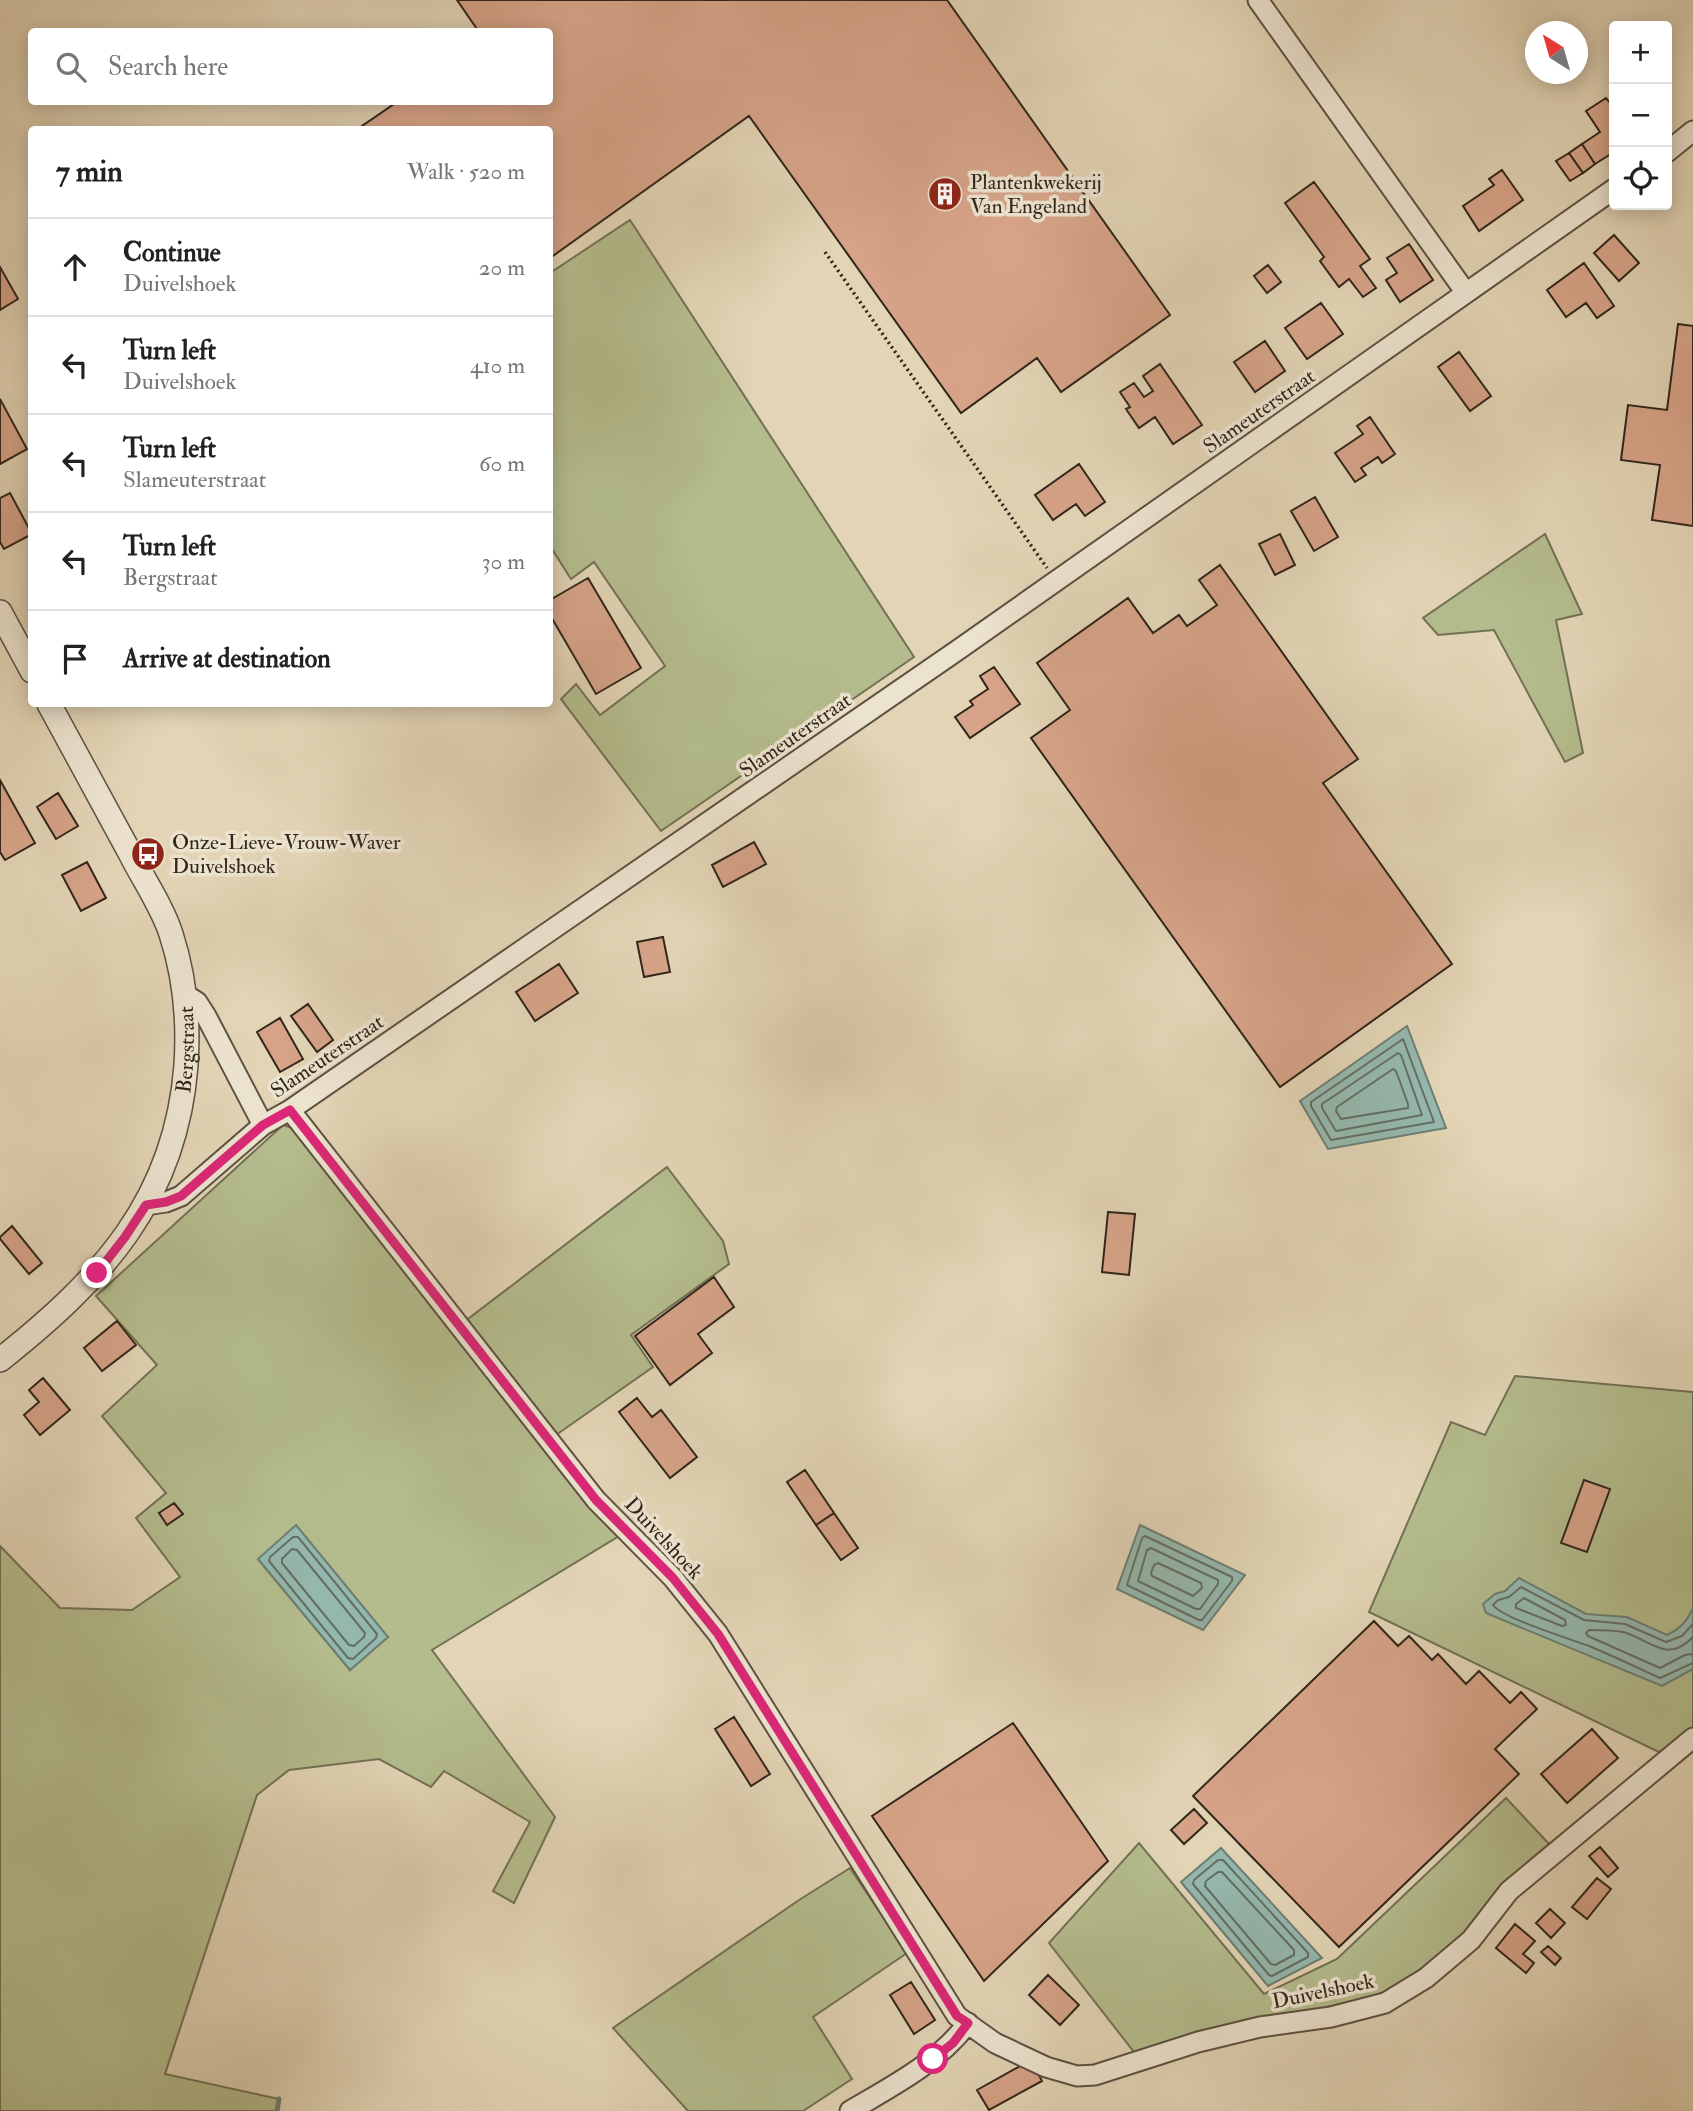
<!DOCTYPE html>
<meta charset="utf-8">
<style>
body{margin:0;font-family:"IM FELL Double Pica",serif;background:#f2f2f2;color:#222}
.controls{position:absolute;right:21px;top:21px;display:grid;overflow:hidden;border-radius:7px;box-shadow:0 4px 18px #0003}
.controls button{width:63px;height:63px;display:grid;place-items:center;padding:0;border:0;border-bottom:2px solid #e0e0e0;background:#fff;color:#222;font:35px sans-serif}
.compass{position:absolute;left:1525px;top:21px;width:63px;height:63px;border-radius:50%;background:#fff;box-shadow:0 4px 18px #0003;rotate:323deg}
.stop{position:absolute;width:21px;height:21px;margin:-16px;border:5px solid #db2777;border-radius:50%;background:#fff}
.stop.end{background:#db2777;border-color:#fff;box-shadow:0 2px 7px #0008}
.list{margin:0;padding:0;list-style:none}
h2{display:flex;justify-content:space-between;align-items:center;height:91px;margin:0;padding:0 28px;font-size:30px}
h2 small{font-size:23px;font-weight:400;color:#767676}
.list li{display:grid;grid-template-columns:46px 1fr auto;gap:21px;align-items:center;box-sizing:border-box;height:98px;padding:0 28px;border-top:2px solid #e0e0e0}
.list b{display:block;font-size:26px;white-space:nowrap}
.list p{margin:0;font-size:23px;white-space:nowrap;color:#767676}
.list em{font-size:23px;font-style:normal;color:#767676}
.icon{flex:none;width:38px;height:38px;fill:none;stroke:currentColor;stroke-width:2;stroke-linecap:round;stroke-linejoin:round}
.map{position:relative;flex:none;width:1693px;height:2111px;overflow:hidden}
.search{position:absolute;background:#fff;box-shadow:0 4px 18px #0003;left:28px;top:28px;width:525px;height:77px;display:flex;align-items:center;gap:18px;box-sizing:border-box;padding:0 24px;border-radius:7px;color:#767676;font-size:26px}
.panel{position:absolute;background:#fff;box-shadow:0 4px 18px #0003;left:28px;top:126px;width:525px;height:581px;border-radius:7px}
.map>svg:first-child{display:block}
.green{fill:#b4bc8d;stroke:#727154;stroke-width:2;fill-rule:evenodd}
.water{fill:#95b8ae;stroke:#6d7e73;stroke-width:2}
.lines{fill:none;stroke-linecap:round;stroke-linejoin:round}
.shore{stroke:#636f64;stroke-width:2}
.stream{stroke:#6d7e73;stroke-width:5}
.building{fill:#d6a388;stroke:#31261b;stroke-width:2}
.minor-casing{stroke:#5d5242;stroke-width:23}
.tertiary-casing{stroke:#5d5242;stroke-width:26}
.path{stroke:#31261b;stroke-width:3.5;stroke-dasharray:2 3.5;stroke-linecap:butt}
.minor{stroke:#ece3cf;stroke-width:19}
.tertiary{stroke:#ece3cf;stroke-width:23}
.route{stroke:#db2777;stroke-width:9}
.labels{text-anchor:middle;stroke-width:7;stroke-linejoin:round;paint-order:stroke}
.poi-label{font-size:21px;fill:#31261b;stroke:#ece3cf;text-anchor:start}
.street-label{font-size:21px;fill:#31261b;stroke:#ece3cf}
</style>
<div class="map">
<svg width="1693" height="2111" viewBox="0 0 1693 2111">
<rect width="100%" height="100%" fill="#e2d4b5"/>
<filter id="stains"><feTurbulence type="fractalNoise" baseFrequency=".00286" numOctaves="4"/><feColorMatrix values="0 0 0 0 .2 0 0 0 0 .09 0 0 0 0 .02 0 0 0 .5 -.17"/></filter>
<radialGradient id="worn" r=".72"><stop offset=".6" stop-color="#630" stop-opacity="0"/><stop offset="1" stop-color="#630" stop-opacity=".3"/></radialGradient>
<!-- green -->
<path class="green" d="M630 220 914 657 661 831 561 699 576 684 600 715 665 666 594 562 571 579 550 546V273Z
M1545 534 1582 614 1556 620 1583 753 1565 762 1494 630 1438 635 1423 618Z
M283 1125 295 1129 588 1506 619 1536 432 1650 555 1817 514 1903 493 1891 530 1822 444 1771 431 1787 379 1759 289 1770 257 1795 165 2074 279 2099 277 2111H0V1546L60 1608 132 1610 180 1577 136 1518 166 1493 102 1416 157 1365 96 1296ZM258 1559 388 1637 350 1670Z
M667 1167 723 1241 729 1264 631 1335 653 1367 556 1435 464 1322Z
M1515 1376 1693 1392V1727L1663 1754 1369 1612 1451 1422 1485 1435Z
M1506 1798 1551 1846 1438 1960 1403 1984 1372 1997 1310 2011 1245 2020 1134 2052 1049 1943 1139 1843 1264 1994 1337 1959Z
M850 1868 907 1953 813 2017 852 2079 803 2111H688L613 2028 799 1900Z"/>
<!-- water -->
<path class="water" d="M1407 1026 1446 1128 1328 1149 1300 1101Z
M296 1525 388 1637 350 1670 258 1559Z
M1140 1525 1245 1575 1203 1630 1117 1589Z
M1519 1578 1586 1614 1627 1617 1667 1635C1681 1628 1687 1621 1693 1608V1669L1662 1686 1486 1613 1483 1604 1495 1594 1505 1591Z
M1221 1848 1322 1958 1268 1986 1181 1882Z"/>
<g class="lines">
<!-- shore -->
<path class="shore" d="M1403 1039 1434 1122 1331 1140 1311 1106V1102Z
M1398 1053 1401 1055 1422 1115 1336 1131 1322 1108V1104Z
M1393 1069 1396 1071 1408 1104V1108L1341 1119 1336 1111 1337 1107Z
M1145 1536 1232 1577V1581L1202 1620H1199L1127 1585 1142 1538Z
M293 1537H298L377 1634 376 1638 353 1659 348 1658 269 1561 270 1557Z
M1151 1548 1218 1580V1584L1200 1609H1196L1138 1581 1147 1550Z
M292 1549 297 1550 365 1633 364 1637 354 1646 349 1645 282 1563V1559Z
M1158 1563 1201 1583 1202 1588 1193 1596 1152 1576 1151 1573 1154 1565Z
M1524 1598 1565 1620 1566 1625 1562 1626 1516 1608V1604Z
M1693 1624 1682 1636 1666 1642 1625 1624 1584 1620 1521 1587 1509 1597 1498 1600 1493 1605C1502 1618 1570 1639 1589 1646 1613 1656 1636 1667 1660 1678L1693 1663
M1693 1637C1666 1665 1650 1639 1623 1632 1612 1630 1600 1630 1589 1630L1586 1633 1588 1636 1660 1668 1685 1655 1693 1654
M1218 1860H1223L1308 1953V1957L1272 1976 1269 1975 1193 1884 1194 1880Z
M1218 1872H1222L1294 1950V1955L1275 1965 1271 1964 1205 1886 1206 1881Z"/>
<!-- stream -->
<path class="stream" d="M277 2111 279 2099"/>
</g>
<!-- building -->
<path class="building" d="M457 0H947L1170 315 1061 392 1037 358 961 413 749 116 550 258V130H365L362 126 397 102H550V32H479Z
M1606 98 1614 108V152L1595 164 1582 144 1600 132 1586 111Z
M1582 144 1595 164 1583 173 1569 153Z
M1569 153 1583 173 1570 181 1556 161Z
M1502 170 1523 200 1479 231 1463 206 1494 185 1489 179Z
M1314 182 1370 259 1360 266 1376 288 1363 297 1349 279 1339 287 1320 261 1324 257 1285 203Z
M1614 235 1639 263 1619 281 1594 253Z
M1409 244 1433 280 1400 302 1386 280 1397 273 1387 258Z
M1584 263 1614 306 1597 318 1586 303 1566 317 1547 290Z
M1268 265 1281 282 1267 293 1254 276Z
M0 267 18 299 0 310Z
M1321 303 1343 334 1307 359 1285 328Z
M1678 324 1693 326V526L1652 520 1660 465 1621 460 1628 405 1667 410Z
M1265 341 1285 371 1255 392 1234 362Z
M1459 352 1491 396 1470 411 1438 367Z
M1160 364 1202 425 1173 444 1155 417 1139 428 1126 409 1130 407 1120 392 1134 383 1144 397 1153 391 1143 376Z
M0 399 27 449 0 464Z
M1370 417 1395 454 1382 463 1378 457 1361 468 1366 475 1355 482 1335 453 1363 434 1357 426Z
M1079 464 1105 502 1085 516 1076 504 1053 520 1035 495Z
M10 493 32 534 4 549 0 542V498Z
M1315 497 1338 537 1314 551 1291 511Z
M1280 534 1295 565 1275 575 1259 544Z
M1220 565 1358 759 1323 783 1452 964 1280 1087 1031 738 1070 710 1037 663 1128 598 1153 633 1179 615 1187 626 1217 605 1199 580Z
M588 578 641 668 596 694 550 615V600Z
M994 667 1020 704 970 738 955 717 973 705 970 701 988 689 980 676Z
M0 780 35 843 5 860 0 852Z
M58 793 78 826 56 839 37 807Z
M754 842 766 864 723 887 712 865Z
M87 862 106 898 81 911 62 875Z
M663 937 670 972 644 977 637 942Z
M559 964 578 993 535 1021 516 992Z
M308 1004 333 1040 317 1052 291 1016Z
M280 1018 303 1059 280 1072 257 1032Z
M1108 1212 1135 1214 1129 1275 1102 1272Z
M12 1226 42 1263 29 1274 0 1239V1237Z
M714 1277 734 1307 698 1334 712 1353 670 1385 635 1336Z
M117 1321 136 1345 102 1371 84 1348Z
M43 1378 70 1410 40 1435 24 1415 39 1402 29 1390Z
M637 1398 652 1417 661 1410 697 1457 670 1478 619 1412Z
M805 1470 834 1513 816 1525 787 1482Z
M1584 1480 1610 1489 1587 1552 1561 1543Z
M174 1503 183 1514 167 1525 159 1513Z
M834 1513 858 1548 841 1560 816 1525Z
M1374 1621 1398 1646 1409 1636 1432 1660 1438 1654 1466 1684 1479 1671 1510 1703 1521 1692 1537 1709 1495 1749 1519 1774 1339 1947 1193 1796Z
M734 1717 770 1774 751 1786 715 1729Z
M1013 1723 1108 1861 984 1981 872 1816Z
M1592 1729 1618 1758 1567 1803 1541 1774Z
M1194 1809 1207 1823 1184 1844 1171 1830Z
M1600 1847 1618 1868 1608 1877 1589 1856Z
M1597 1878 1611 1889 1587 1919 1572 1907Z
M1550 1909 1565 1923 1551 1938 1536 1923Z
M1515 1924 1535 1941 1523 1954 1534 1963 1526 1973 1496 1948Z
M1548 1946 1561 1958 1555 1965 1541 1952Z
M1048 1975 1079 2005 1060 2025 1029 1995Z
M911 1982 935 2020 914 2034 890 1995Z
M1031 2060 1042 2081 989 2110 977 2090Z"/>
<g class="lines">
<!-- minor casing -->
<g class="minor-casing">
<path id="minor" d="M1258 0 1466 293
M1667 152 1693 131
M186 995 197 1002 206 1016 263 1125
M290 1110 596 1500 673 1578 718 1634 957 2016 995 2043 1046 2067 1077 2076 1095 2075 1198 2042 1260 2027 1331 2017 1385 2003 1426 1978 1471 1940 1509 1891 1693 1738
M146 1205 166 1202 181 1196 263 1125 290 1110 955 652 1614 189
M850 2111C892 2086 938 2063 968 2023"/>
</g>
<!-- tertiary casing -->
<g class="tertiary-casing">
<g id="tertiary">
<path d="M0 612 32 671"/>
<path id="s1" d="M0 1360C101 1280 176 1200 186 1065 189 1020 185 977 171 934 162 906 143 879 130 853 103 803 76 753 49 704"/>
</g>
</g>
<!-- path -->
<path class="path" d="M825 252 1047 568"/>
<!-- minor -->
<use href="#minor" class="minor"/>
<!-- tertiary -->
<use href="#tertiary" class="tertiary"/>
</g>
<g class="lines">
<!-- route -->
<path class="route" d="M97 1273 125 1237 146 1205 166 1202 181 1196 263 1125 290 1110 596 1500 673 1578 718 1634 957 2016 968 2023 953 2043 933 2059"/>
</g>
<!-- icons -->
<defs>
<g id="building-disc" transform="scale(1.75)"><circle r="9.5" fill="#8f2418" stroke="#ece3cf"/><path d="M-4-6H4V6H1V3H-1V6H-4ZM-2.5-4.3h1.7v1.8h-1.7ZM.8-4.3h1.7v1.8H.8ZM-2.5-1h1.7V.8h-1.7ZM.8-1h1.7V.8H.8Z" fill="#fff"/></g>
<g id="bus-disc" transform="scale(1.75)"><circle r="9.5" fill="#8f2418" stroke="#ece3cf"/><path d="M-5-6H5V4H4V6H2V4H-2V6H-4V4H-5ZM-3.5-4V0h7V-4ZM-3.5 1.2v1.5H-2V1.2ZM2 1.2v1.5H3.5V1.2Z" fill="#fff"/></g>
</defs>
<g fill-rule="evenodd">
<use href="#building-disc" x="945" y="194"/>
<use href="#bus-disc" x="148" y="854"/>
</g>
<g class="labels">
<!-- poi labels -->
<g class="poi-label">
<text x="970" y="189">Plantenkwekerij<tspan x="970" dy="24">Van Engeland</tspan></text>
<text x="172" y="849">Onze-Lieve-Vrouw-Waver<tspan x="172" dy="24">Duivelshoek</tspan></text>
</g>
<!-- street labels -->
<g class="street-label">
<text transform="translate(1259 411) rotate(-35)" y="7">Slameuterstraat</text>
<text transform="translate(795 735) rotate(-35)" y="7">Slameuterstraat</text>
<text dy="7" stroke="none"><textPath href="#s1" startOffset="376">Bergstraat</textPath></text>
<text transform="translate(327 1056) rotate(-34)" y="7">Slameuterstraat</text>
<text transform="translate(664 1538) rotate(47)" y="7">Duivelshoek</text>
<text transform="translate(1323 1991) rotate(-12)" y="7">Duivelshoek</text>
</g>
</g>
<rect width="100%" height="100%" filter="url(#stains)"/>
<rect width="100%" height="100%" fill="url(#worn)"/>
</svg>
<div class="controls">
<button>+</button>
<button>−</button>
<button><svg class="icon" aria-label="locate" viewBox="0 0 24 24"><circle cx="12" cy="12" r="6"/><path d="M12 2v4M12 18v4M2 12h4M18 12h4"/></svg></button>
</div>
<svg class="compass" viewBox="-18 -18 36 36"><path d="M0-13l5 13h-10z" fill="#e53935"/><path d="M0 13l5-13h-10z" fill="#767676"/></svg>
<div class="stop" style="left:933px;top:2059px"></div>
<div class="stop end" style="left:97px;top:1273px"></div>
<div class="search"><svg class="icon" aria-label="search" viewBox="0 0 24 24"><circle cx="10" cy="10" r="6"/><path d="M15 15l6 6"/></svg>Search here</div>
<section class="panel">
<h2>7 min<small>Walk · 520 m</small></h2>
<ul class="list">
<li><svg class="icon" aria-label="ahead" viewBox="0 0 24 24"><path d="M12 20V5M6 11l6-6 6 6"/></svg><div><b>Continue</b><p>Duivelshoek</p></div><em>20 m</em></li>
<li><svg class="icon" aria-label="left" viewBox="0 0 24 24"><path d="M17 20v-9H6M10 6l-5 5 5 5"/></svg><div><b>Turn left</b><p>Duivelshoek</p></div><em>410 m</em></li>
<li><svg class="icon" aria-label="left" viewBox="0 0 24 24"><path d="M17 20v-9H6M10 6l-5 5 5 5"/></svg><div><b>Turn left</b><p>Slameuterstraat</p></div><em>60 m</em></li>
<li><svg class="icon" aria-label="left" viewBox="0 0 24 24"><path d="M17 20v-9H6M10 6l-5 5 5 5"/></svg><div><b>Turn left</b><p>Bergstraat</p></div><em>30 m</em></li>
<li><svg class="icon" aria-label="arrive" viewBox="0 0 24 24"><path d="M6 21V4h12l-3 4 3 4H6"/></svg><div><b>Arrive at destination</b></div></li>
</ul>
</section>
</div>
